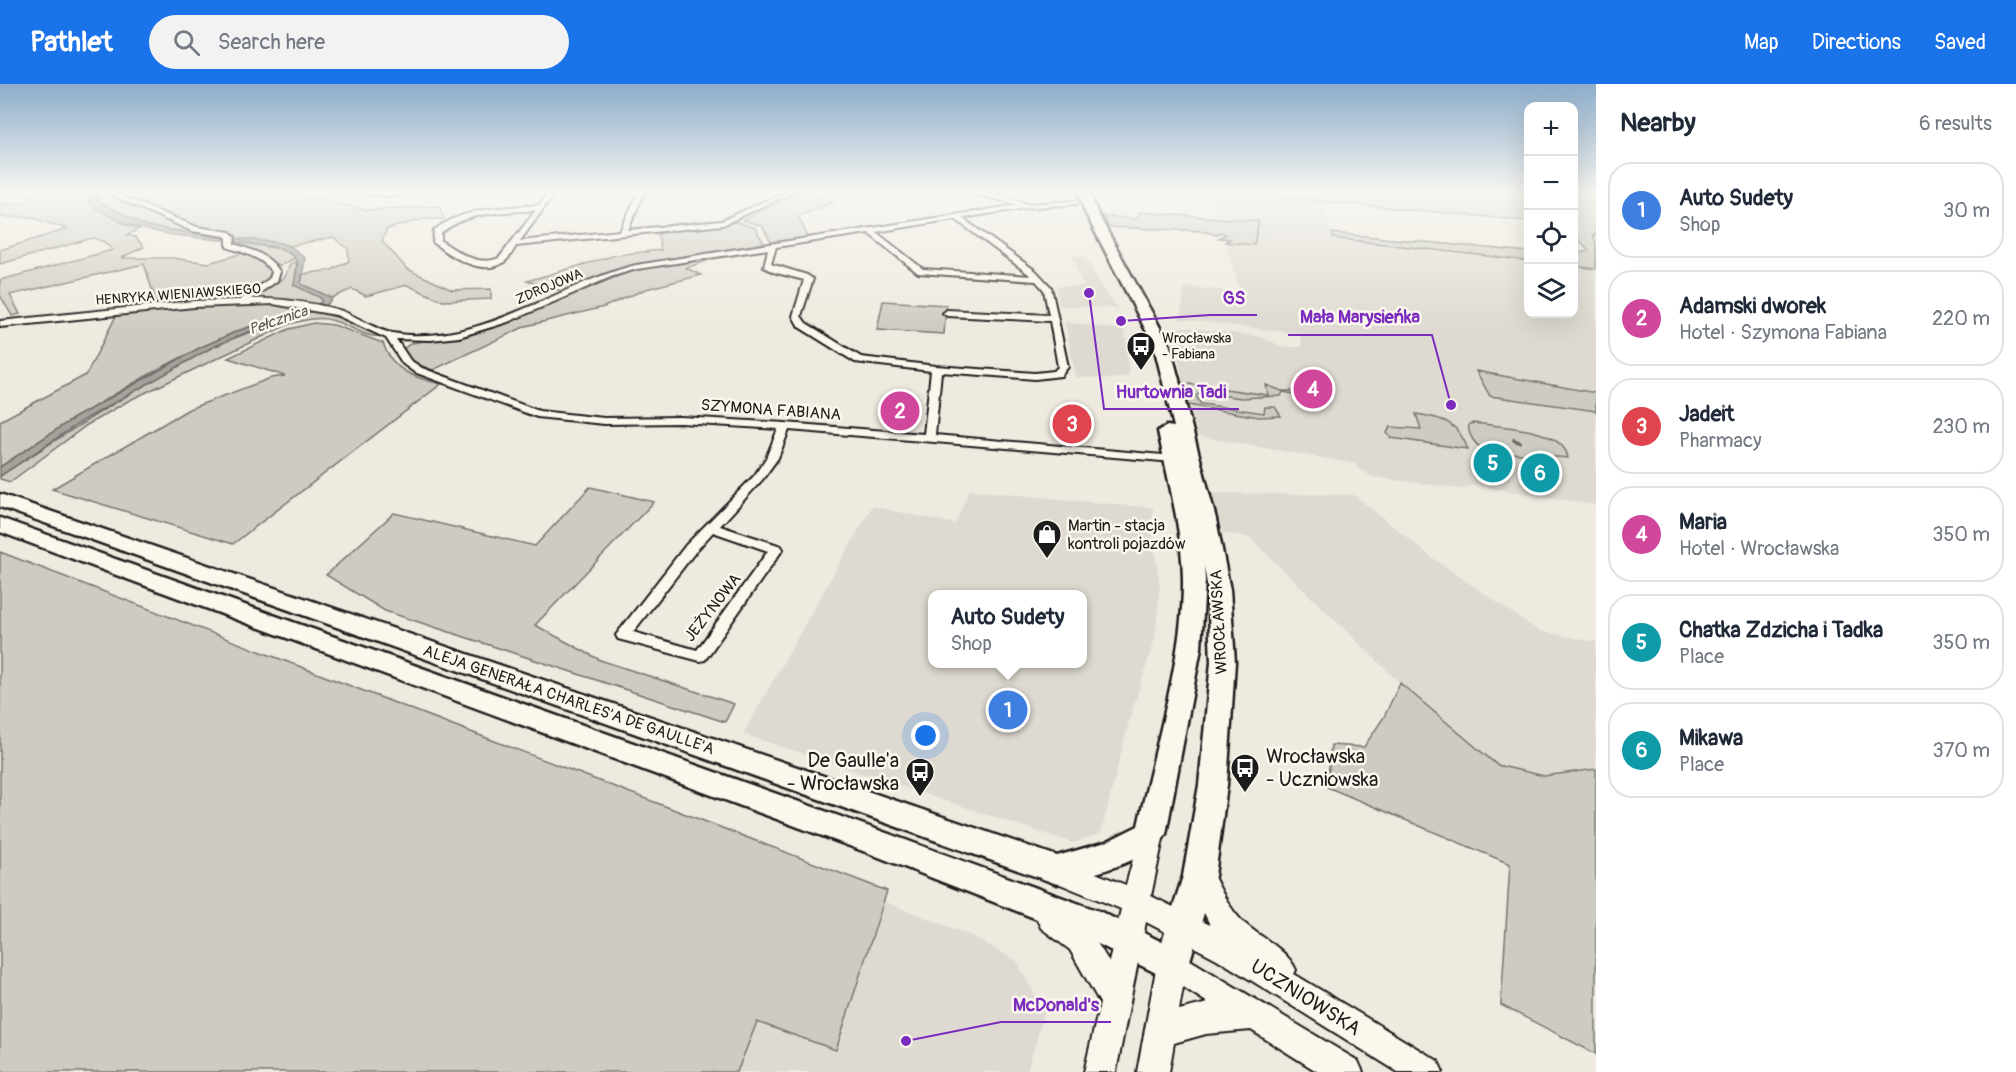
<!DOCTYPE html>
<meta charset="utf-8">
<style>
body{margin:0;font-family:Pangolin,sans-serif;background:#f2f2f3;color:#1f2937}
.controls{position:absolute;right:18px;top:18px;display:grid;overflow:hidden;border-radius:12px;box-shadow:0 6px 24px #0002}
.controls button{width:54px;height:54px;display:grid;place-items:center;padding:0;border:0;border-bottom:2px solid #e0e1e3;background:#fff;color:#1f2937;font:30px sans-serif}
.you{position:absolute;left:926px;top:652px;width:21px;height:21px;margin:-15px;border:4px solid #fff;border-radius:50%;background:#1a73e8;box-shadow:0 0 0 9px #1a73e833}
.badge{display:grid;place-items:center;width:39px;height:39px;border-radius:50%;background:#1a73e8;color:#fff;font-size:20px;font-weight:700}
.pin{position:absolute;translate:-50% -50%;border:3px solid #fff;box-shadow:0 2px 6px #0006}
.popup{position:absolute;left:928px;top:506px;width:159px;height:78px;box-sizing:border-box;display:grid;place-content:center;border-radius:12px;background:#fff;filter:drop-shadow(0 2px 4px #0005);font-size:20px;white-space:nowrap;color:#747a83}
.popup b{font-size:22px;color:#1f2937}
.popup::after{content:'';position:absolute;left:50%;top:100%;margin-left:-12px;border:12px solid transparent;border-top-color:#fff}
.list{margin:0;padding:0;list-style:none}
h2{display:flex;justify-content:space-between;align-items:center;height:78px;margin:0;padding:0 24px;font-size:26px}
h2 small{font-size:20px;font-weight:400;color:#747a83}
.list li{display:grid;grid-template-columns:39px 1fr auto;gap:18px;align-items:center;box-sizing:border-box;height:96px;margin:0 12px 12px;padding:0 12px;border:2px solid #e0e1e3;border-radius:24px}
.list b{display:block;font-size:22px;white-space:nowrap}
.list p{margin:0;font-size:20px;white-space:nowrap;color:#747a83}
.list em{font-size:20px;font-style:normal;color:#747a83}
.icon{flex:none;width:33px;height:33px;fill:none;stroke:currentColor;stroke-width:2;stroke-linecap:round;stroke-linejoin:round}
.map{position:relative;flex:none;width:1596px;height:988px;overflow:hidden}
header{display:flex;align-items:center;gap:36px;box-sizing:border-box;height:84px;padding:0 30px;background:#1a73e8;color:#fff}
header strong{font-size:28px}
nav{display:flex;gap:33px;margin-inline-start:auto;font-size:21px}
.search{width:420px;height:54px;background:#f2f2f3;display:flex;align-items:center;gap:15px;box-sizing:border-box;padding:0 21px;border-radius:33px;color:#747a83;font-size:22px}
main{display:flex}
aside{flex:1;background:#fff}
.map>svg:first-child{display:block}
.built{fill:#dedad1;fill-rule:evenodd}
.green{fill:#ceccc2;stroke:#75746f;stroke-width:1.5}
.water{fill:#a6a39d;stroke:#6f6d69;stroke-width:1.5}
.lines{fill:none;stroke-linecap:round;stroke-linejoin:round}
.stream{stroke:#6f6d69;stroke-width:4}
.street-casing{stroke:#1c1c1c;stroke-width:4}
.secondary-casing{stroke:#1c1c1c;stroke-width:4}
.primary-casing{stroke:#1c1c1c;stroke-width:5}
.street{fill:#fbf7ec;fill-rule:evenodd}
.secondary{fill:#fbf7ec;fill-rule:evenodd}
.primary{fill:#fbf7ec;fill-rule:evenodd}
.labels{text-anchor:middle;stroke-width:5;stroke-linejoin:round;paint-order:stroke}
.far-street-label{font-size:14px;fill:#1c1c1c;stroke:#fbf7ec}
.far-poi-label{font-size:14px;fill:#1c1c1c;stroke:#fbf7ec;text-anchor:start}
.far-water-label{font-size:15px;font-style:italic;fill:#5a5956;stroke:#fbf7ec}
.street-label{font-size:16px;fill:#1c1c1c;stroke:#fbf7ec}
.poi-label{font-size:16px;fill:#1c1c1c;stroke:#fbf7ec;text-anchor:start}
.near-poi-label{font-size:20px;fill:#1c1c1c;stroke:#fbf7ec;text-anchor:start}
.near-street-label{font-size:20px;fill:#1c1c1c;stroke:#fbf7ec}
.leader{fill:none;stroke:#7b2cbf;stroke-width:2}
.callout-dot{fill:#7b2cbf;stroke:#fbf7ec;stroke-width:2}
.callout-label{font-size:18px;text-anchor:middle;font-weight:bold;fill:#7b2cbf;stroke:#fbf7ec;stroke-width:5;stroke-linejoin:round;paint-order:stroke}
</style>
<header>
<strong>Pathlet</strong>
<div class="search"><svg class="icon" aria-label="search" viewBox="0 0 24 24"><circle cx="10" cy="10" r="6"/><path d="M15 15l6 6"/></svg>Search here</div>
<nav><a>Map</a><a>Directions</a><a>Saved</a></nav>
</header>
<main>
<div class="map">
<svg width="1596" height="988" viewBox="0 0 1596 988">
<rect width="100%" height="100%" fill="#eeeadf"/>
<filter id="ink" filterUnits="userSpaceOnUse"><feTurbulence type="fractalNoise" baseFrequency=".0167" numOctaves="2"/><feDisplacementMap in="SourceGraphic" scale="12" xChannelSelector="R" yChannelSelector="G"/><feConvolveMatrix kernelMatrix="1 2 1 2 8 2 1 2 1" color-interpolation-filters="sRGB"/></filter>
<g filter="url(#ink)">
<!-- built -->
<path class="built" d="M1211 107 1321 117 1334 154 1528 177V230H1574V182L1596 185V421L1474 401 1461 405 1373 393 1357 384 1356 380 1196 352 1182 299 1179 272 1166 247 1184 243 1261 253 1283 263H1301V250L1180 235 1185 203 1240 208 1225 158 1254 160 1258 137 1213 132Z
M1072 172H1085L1102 204 1118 224 1059 222 1056 202H1083Z
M1065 238 1125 246 1129 291 1112 295 1076 293Z
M969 406 1153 424 1152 449 1160 502 1155 554 1130 634 1101 749 1073 759 743 650 872 422 955 440ZM933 510H1083V580H933Z
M1211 409 1354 411 1434 475 1539 547 1596 558V685L1544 692 1497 681 1400 599 1249 453 1223 449Z
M885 818 972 852 1017 877 1044 929 1027 988H737L757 938 836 965Z"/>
<!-- green -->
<path class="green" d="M32 107H80L92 110 88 118 124 140 139 145 127 151 135 153 144 163 121 174H172L209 179 243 169 266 179 272 187 269 196 259 205 241 215 132 222 156 218 144 180 10 211 20 230 12 232 0 211V196L113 166 104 158 93 154 0 180V166L67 145 30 133H0V120L27 118 28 111Z
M91 107H105L114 114 191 146 228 154 145 142 97 117 100 109Z
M117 107H305L295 110 366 126 439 122 444 135H424L387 145 382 157 407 185 452 206 491 205V215L443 217 407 201 366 212 352 205 332 214 301 200 303 190 332 186 349 177 348 165 333 153 290 162 276 158 235 154 231 149 200 143 122 112Z
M801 107H837L819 113 834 118 798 132 808 153 771 158 762 142 743 136Z
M1214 107H1528V137Z
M1574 107H1596V151H1593L1596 159V185L1574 182V171L1589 166 1574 151Z
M1139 128 1259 137 1254 161 1225 158 1230 155 1219 154 1226 150 1221 148 1216 151 1202 147 1109 143 1103 132 1138 135Z
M736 138 755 144 764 159 633 181 565 208 527 197 616 171 661 166 658 150 668 147Z
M1332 149 1528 168V177L1333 154Z
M233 158 282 165 296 174 279 182 255 166 233 161Z
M718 173 686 184 701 191 646 205 604 223 526 242 433 286 411 278 402 266 411 259 459 252 505 238 636 185Z
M297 177 294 201 321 214 322 218 316 221 253 216 252 214 285 193 290 180Z
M883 217 946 221 944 250 877 246Z
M272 220 308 225C285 233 261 238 238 247 154 282 76 333 0 383V337L86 291 117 230 194 222Z
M314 226 354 239 380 252C364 254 346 239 331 236 316 232 302 237 289 240L128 317 87 341 10 398 0 395V392C69 348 138 302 211 264 244 247 281 241 314 226Z
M314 239 334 241 383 259C392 287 415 294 441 300L233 460 52 405 189 325 271 294 285 292 228 274 289 245Z
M1476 287 1596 309V327L1490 312Z
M1182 299 1268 311 1266 301 1282 307H1309L1304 312 1283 308 1281 312 1241 314 1201 308 1196 312 1201 320 1264 329 1265 323H1275L1281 332 1259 333 1188 321Z
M1416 330C1444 334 1457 338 1468 365L1391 354 1387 349 1390 343 1421 345Z
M1474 339C1500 343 1563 343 1568 374L1486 367C1476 362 1467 351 1469 340Z
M590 403 654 418 535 541 600 576 734 620 725 638 385 527 326 491 394 429 535 462Z
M0 468 887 807 836 966 757 938 737 988H0Z
M1400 599 1497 681 1544 692 1596 685V970L1501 921 1510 780 1327 703 1331 661 1364 663 1384 633Z"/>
<!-- water -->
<path class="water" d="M80 107 100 109 97 117 145 142 222 154 276 158 290 162 305 174 301 200 332 214 327 221 307 229 248 248 211 264 84 336 0 392V383L74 334 199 264 240 246 308 225 322 218 321 214 294 201 298 178 291 170 282 165C217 149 143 162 88 118L91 110Z"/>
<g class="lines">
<!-- stream -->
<path class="stream" d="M1514 356 1519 358"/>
<!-- street casing -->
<g class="street-casing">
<path id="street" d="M109 107H116L121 112 197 143 230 148 235 153 234 160C253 166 269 171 280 188L277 197 251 215C277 214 317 219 342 227 358 233 375 246 392 249 480 264 555 201 636 181L1018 121 964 107 1001 111 1027 120 1078 117 1080 118 1076 120 1026 124 962 134 1036 187 1051 203 1068 283 1061 292 1035 295 941 288 935 351 1174 372 1180 375 1174 378 789 346 778 374 762 396 720 442 781 462 783 465 705 576 700 577 618 555 616 551 686 461 754 392 766 374 778 345 681 339 604 340 537 333 414 288 403 280 386 254 336 231 273 220 194 223 0 243V237L194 217 240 216 270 194 272 188C262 173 244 169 227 163V154L225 152 192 147 117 114ZM955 135 1030 191 1031 192 923 185 876 148ZM868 149 918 189 1036 197 1044 206 1049 231 947 226 943 229 947 232 1050 237 1058 283 1054 287 1035 289 936 282 861 273 806 239 801 232 813 195 807 191 771 180 776 163ZM768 165 764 183 773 188 804 196 793 232 799 243 855 278 931 287 924 350 785 339 681 333 604 334 539 327 422 284 410 276 396 255 431 256 459 253 508 238 613 192 637 185ZM713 448 768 467 697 566 633 548 696 467Z
M360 107H427L391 112 363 109Z
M550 107H556L520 157 620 147 639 107H645L628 146 721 137 787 107H795L723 141 516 162C513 167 509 175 504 178 483 193 449 172 433 158L434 146C465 123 502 124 539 121ZM536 126 499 174C477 183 459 168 441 157V149C468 127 502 129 536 126Z"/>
</g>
<!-- secondary casing -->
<g class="secondary-casing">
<path id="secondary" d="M1151 739 1160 742 1164 750 1151 812 1210 841 1186 792 1189 783 1199 780 1209 783C1219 802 1228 824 1244 839 1261 854 1287 865 1296 886L1294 890 1438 977 1443 988H1398L1217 875 1146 838 1116 988H1084L1100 919 1070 866 1041 844 1037 835 1041 826 1051 822C1081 834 1093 851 1109 878L1121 825 1048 795 1044 786 1048 777 1057 774 1126 801 1142 742Z
M1172 865 1358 977 1363 988H1318L1251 946 1206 950 1174 959 1169 988H1137L1157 880 1162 870ZM1183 903 1208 919 1179 926Z"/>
</g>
<!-- primary casing -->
<g class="primary-casing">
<path id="primary" d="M1078 107H1089L1097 128 1170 262 1216 435 1230 506 1235 578 1227 701 1215 792 1189 880 1184 892 1172 897 1088 855 871 770 0 448V434L881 747 1099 827 1162 858 1183 792 1199 701 1211 578 1208 506 1204 482 1205 496 1201 564 1166 750C1153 777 1085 792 1057 800L0 423V410L1057 772 1106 758 1138 742C1154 667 1184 571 1183 495 1182 445 1168 396 1158 347L1167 342 1174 343 1154 262 1085 128Z"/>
</g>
<!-- street -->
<use href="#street" class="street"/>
<!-- secondary -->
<use href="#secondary" class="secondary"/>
<!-- primary -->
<use href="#primary" class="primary"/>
</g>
</g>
<!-- sky -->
<linearGradient id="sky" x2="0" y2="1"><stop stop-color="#8dadca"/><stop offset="0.44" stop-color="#f7f6f1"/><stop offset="1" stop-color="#f7f6f1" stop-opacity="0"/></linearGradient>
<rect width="1596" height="245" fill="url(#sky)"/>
<!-- icons -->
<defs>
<g id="bus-pin" transform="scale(1.5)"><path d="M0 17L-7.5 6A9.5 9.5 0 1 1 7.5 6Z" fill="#1c1c1c" stroke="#fbf7ec"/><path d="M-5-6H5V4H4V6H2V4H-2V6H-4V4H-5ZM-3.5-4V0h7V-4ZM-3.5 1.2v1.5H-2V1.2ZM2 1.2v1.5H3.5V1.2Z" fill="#fff"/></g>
<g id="shop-pin" transform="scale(1.5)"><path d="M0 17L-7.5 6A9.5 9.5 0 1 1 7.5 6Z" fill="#1c1c1c" stroke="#fbf7ec"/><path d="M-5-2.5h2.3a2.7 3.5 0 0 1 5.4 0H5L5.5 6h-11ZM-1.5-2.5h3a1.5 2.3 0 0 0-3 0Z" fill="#fff"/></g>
</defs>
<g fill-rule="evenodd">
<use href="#bus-pin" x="1141" y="262"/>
<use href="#shop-pin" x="1047" y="450"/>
<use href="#bus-pin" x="1245" y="684"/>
<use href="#bus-pin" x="920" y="688"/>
</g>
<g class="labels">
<!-- far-street labels -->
<g class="far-street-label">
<text transform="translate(549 202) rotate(-23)" y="5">ZDROJOWA</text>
<text transform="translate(178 210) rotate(-4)" y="5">HENRYKA WIENIAWSKIEGO</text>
</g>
<!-- far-poi labels -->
<g class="far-poi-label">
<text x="1162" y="259">Wrocławska<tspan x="1162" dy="16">- Fabiana</tspan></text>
</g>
<!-- far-water labels -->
<g class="far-water-label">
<text transform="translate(278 236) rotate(-19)" y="5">Pełcznica</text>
</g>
<!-- street labels -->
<g class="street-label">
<text transform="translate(771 325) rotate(4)" y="6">SZYMONA FABIANA</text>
<text transform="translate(712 523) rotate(-52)" y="6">JEŻYNOWA</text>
<text transform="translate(1218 538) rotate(-93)" y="6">WROCŁAWSKA</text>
<text transform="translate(569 615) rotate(19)" y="6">ALEJA GENERAŁA CHARLES'A DE GAULLE'A</text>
</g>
<!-- poi labels -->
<g class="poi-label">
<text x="1068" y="447">Martin - stacja<tspan x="1068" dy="18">kontroli pojazdów</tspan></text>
</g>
<!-- near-poi labels -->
<g class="near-poi-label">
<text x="1266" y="679">Wrocławska<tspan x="1266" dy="23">- Uczniowska</tspan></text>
<text x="899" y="683" text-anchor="end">De Gaulle'a<tspan x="899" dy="23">- Wrocławska</tspan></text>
</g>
<!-- near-street labels -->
<g class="near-street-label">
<text transform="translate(1306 913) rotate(32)" y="7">UCZNIOWSKA</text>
</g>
</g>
<!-- callouts -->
<path class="leader" d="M1121 237L1210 231H1257M1451 321L1432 251H1288M1089 209L1104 325H1239M906 957L1001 938H1111"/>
<g class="callout-dot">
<circle cx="1121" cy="237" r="6"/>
<circle cx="1451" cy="321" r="6"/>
<circle cx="1089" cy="209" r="6"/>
<circle cx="906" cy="957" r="6"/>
</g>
<g class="callout-label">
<text x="1234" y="220">GS</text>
<text x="1360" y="239">Mała Marysieńka</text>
<text x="1171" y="314">Hurtownia Tadi</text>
<text x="1056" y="927">McDonald's</text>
</g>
</svg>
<div class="controls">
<button>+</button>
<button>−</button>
<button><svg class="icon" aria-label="locate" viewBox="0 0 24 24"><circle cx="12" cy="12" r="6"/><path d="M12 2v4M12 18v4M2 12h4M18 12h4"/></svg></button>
<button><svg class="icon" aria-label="layers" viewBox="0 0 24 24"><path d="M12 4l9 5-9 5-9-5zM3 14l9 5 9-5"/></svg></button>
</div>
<div class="you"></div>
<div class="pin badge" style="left:1008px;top:626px;background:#3f7fe0">1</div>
<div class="popup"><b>Auto Sudety</b>Shop</div>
<div class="pin badge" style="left:900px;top:327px;background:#d1479c">2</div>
<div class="pin badge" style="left:1072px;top:340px;background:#e0444e">3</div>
<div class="pin badge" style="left:1313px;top:305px;background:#d1479c">4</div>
<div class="pin badge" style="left:1493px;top:379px;background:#0f9aa8">5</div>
<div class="pin badge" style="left:1540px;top:389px;background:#0f9aa8">6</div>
</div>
<aside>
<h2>Nearby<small>6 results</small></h2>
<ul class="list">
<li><span class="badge" style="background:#3f7fe0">1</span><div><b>Auto Sudety</b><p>Shop</p></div><em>30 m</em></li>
<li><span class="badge" style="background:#d1479c">2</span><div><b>Adamski dworek</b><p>Hotel · Szymona Fabiana</p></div><em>220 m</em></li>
<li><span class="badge" style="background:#e0444e">3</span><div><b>Jadeit</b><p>Pharmacy</p></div><em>230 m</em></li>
<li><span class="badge" style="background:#d1479c">4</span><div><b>Maria</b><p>Hotel · Wrocławska</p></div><em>350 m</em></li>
<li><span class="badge" style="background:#0f9aa8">5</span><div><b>Chatka Zdzicha i Tadka</b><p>Place</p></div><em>350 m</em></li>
<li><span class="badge" style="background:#0f9aa8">6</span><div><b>Mikawa</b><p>Place</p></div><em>370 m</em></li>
</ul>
</aside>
</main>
